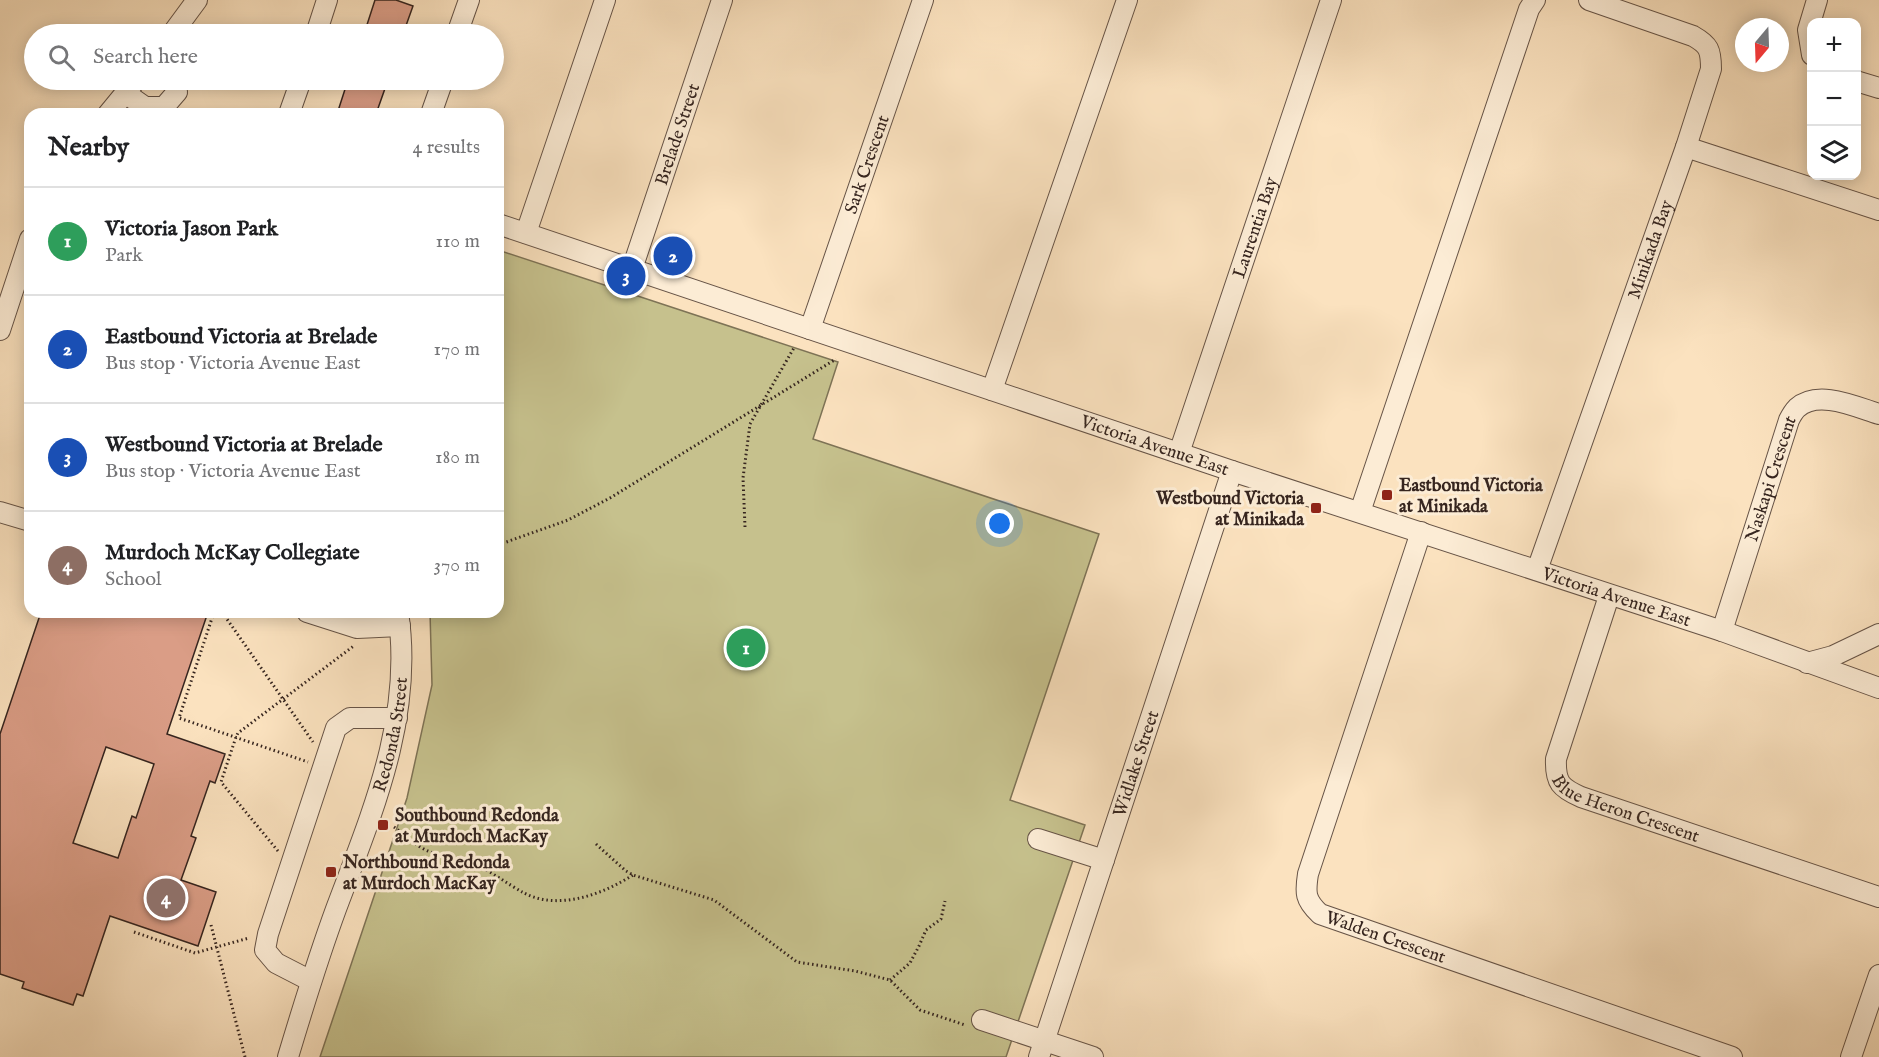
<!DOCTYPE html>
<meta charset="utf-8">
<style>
body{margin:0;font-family:"IM FELL English",serif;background:#f6f6f6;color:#202124}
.controls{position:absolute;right:18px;top:18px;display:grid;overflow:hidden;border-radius:12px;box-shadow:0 3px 15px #0003}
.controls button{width:54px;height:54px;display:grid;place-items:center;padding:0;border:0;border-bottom:2px solid #e0e0e0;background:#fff;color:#202124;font:30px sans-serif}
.compass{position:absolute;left:1735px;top:18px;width:54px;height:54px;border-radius:50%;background:#fff;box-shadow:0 3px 15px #0003;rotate:199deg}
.you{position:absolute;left:1000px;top:524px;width:21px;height:21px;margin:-15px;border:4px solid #fff;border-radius:50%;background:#1a73e8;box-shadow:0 0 0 9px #1a73e833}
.badge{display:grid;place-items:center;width:39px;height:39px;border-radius:50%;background:#db2777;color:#fff;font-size:20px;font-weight:700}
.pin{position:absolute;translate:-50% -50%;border:3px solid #fff;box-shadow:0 2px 6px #0006}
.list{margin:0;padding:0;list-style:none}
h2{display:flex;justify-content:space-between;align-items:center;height:78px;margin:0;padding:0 24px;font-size:26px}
h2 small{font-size:20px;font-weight:400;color:#757577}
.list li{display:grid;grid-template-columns:39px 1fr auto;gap:18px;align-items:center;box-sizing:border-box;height:108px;padding:0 24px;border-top:2px solid #e0e0e0}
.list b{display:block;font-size:22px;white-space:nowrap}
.list p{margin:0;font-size:20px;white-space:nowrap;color:#757577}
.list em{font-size:20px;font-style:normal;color:#757577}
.icon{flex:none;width:33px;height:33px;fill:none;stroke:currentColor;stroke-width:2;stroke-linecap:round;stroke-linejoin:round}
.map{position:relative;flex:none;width:1879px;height:1057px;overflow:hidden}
.search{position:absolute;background:#fff;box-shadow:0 3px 15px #0003;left:24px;top:24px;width:480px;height:66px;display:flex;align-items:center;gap:15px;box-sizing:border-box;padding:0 21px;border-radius:33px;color:#757577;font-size:22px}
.panel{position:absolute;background:#fff;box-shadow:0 3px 15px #0003;left:24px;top:108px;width:480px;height:510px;border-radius:18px}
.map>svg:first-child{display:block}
.green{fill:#c6c18d;stroke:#7e7356;stroke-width:1.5}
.building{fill:#da9d86;stroke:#36251f;stroke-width:1.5;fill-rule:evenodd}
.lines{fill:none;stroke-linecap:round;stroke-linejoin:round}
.minor-casing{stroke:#675447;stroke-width:22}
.path{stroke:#36251f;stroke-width:3;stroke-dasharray:1.5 3;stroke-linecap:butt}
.minor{stroke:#fcecd5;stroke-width:20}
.poi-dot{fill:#8f2418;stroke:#fcecd5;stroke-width:2}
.labels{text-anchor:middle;stroke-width:6;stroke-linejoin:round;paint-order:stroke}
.street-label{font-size:18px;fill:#36251f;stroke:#fcecd5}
.poi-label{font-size:18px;font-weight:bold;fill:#36251f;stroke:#fcecd5;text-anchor:start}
</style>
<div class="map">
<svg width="1879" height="1057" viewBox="0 0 1879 1057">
<rect width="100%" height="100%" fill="#fbe2bf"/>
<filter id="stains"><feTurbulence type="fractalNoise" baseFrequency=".00333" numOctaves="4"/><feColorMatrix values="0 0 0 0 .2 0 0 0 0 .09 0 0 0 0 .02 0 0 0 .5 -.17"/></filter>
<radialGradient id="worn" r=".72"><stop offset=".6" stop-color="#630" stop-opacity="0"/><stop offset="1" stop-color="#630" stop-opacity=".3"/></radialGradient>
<!-- green -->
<path class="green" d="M498 250 838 362 813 439 1099 534 1010 800 1085 825 1006 1057H320L407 798 432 685 430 612H498Z"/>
<!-- building -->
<path class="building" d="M375 0H396L413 6 403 34H364Z
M348 80H388L376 114H337Z
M41 612H208L167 734 225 754 215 783 210 781 191 836 196 838 181 880 216 892 198 946 110 916 83 996 77 994 73 1005 22 988 24 982 0 974V734ZM106 747 154 764 136 818 132 816 118 858 73 843Z"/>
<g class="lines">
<!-- minor casing -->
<g class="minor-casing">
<g id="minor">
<path d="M172 34 197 0"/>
<path d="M316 34 327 0"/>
<path d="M457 34 469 0"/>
<path d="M1812 55 1808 30 1817 0"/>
<path d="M1856 81 1879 88"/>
<path d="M125 93 145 107H164L177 92 173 80"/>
<path d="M108 114 136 80"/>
<path d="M289 114 301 80"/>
<path d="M431 114 443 80"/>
<path d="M1686 147 1879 210"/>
<path id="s1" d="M498 224 1232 471 1722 631 1879 688"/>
<path d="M526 233 605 0"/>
<path id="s2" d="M632 269 722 0"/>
<path id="s3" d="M810 329 923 0"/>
<path d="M0 330 30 239"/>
<path d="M992 390 1127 0"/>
<path id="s4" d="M1179 453 1331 0"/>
<path d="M0 512 30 521"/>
<path d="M1360 512 1529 9 1535 0"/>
<path id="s5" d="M1421 532 1308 874C1305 893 1305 900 1320 914L1732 1057"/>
<path id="s6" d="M1537 570 1686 147 1711 69C1711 50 1709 45 1693 36L1589 0"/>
<path id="s7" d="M1609 596 1556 759C1555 783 1561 788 1581 797L1879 897"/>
<path d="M307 612 357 628 400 626"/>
<path id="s8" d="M1722 631 1789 420C1791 416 1794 411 1797 408 1818 389 1856 407 1879 414"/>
<path d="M1807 663 1833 656 1879 634"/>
<path d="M1038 839 1104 860"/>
<path d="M311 981 276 963 265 950 268 934 336 728 350 718H397"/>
<path d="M982 1020 1093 1057"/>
<path id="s9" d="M288 1057C303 1007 318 958 336 909 372 813 414 717 398 612"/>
<path id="s10" d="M1039 1057 1232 471"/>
<path d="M1851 1057 1879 975"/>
</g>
</g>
<!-- path -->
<path class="path" d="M745 527 743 478 750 424 795 346
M498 545 568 520 610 498 836 359
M214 612 179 718 308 762
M222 612 313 742
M394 827C405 835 416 846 428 851 442 857 458 858 472 863 486 868 509 885 524 893 559 911 603 894 633 875
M596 844 626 871 633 875 714 900 797 962 855 971 890 980 920 1010 965 1025
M278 851 221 782 236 737 238 733 355 645
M211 925 245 1057
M134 932 195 953 249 938
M890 980 910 963 919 946 926 930 941 919 945 901"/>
<!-- minor -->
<use href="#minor" class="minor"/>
</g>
<!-- markers -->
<g class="poi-dot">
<rect x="1381" y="489" width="12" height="12" rx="3"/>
<rect x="1310" y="502" width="12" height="12" rx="3"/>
<rect x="377" y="819" width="12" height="12" rx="3"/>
<rect x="325" y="866" width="12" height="12" rx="3"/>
</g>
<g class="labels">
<!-- street labels -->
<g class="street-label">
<text dy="6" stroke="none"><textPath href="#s2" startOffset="142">Brelade Street</textPath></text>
<text dy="6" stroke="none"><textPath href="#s3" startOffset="174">Sark Crescent</textPath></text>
<text dy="6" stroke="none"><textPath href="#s4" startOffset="238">Laurentia Bay</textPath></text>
<text dy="6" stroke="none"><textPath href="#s6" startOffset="340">Minikada Bay</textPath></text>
<text dy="6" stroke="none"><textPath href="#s1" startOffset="693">Victoria Avenue East</textPath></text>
<text dy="6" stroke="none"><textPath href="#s8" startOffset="160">Naskapi Crescent</textPath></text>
<text dy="6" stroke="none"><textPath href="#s1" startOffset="1179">Victoria Avenue East</textPath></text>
<text dy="6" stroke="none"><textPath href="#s9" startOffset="339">Redonda Street</textPath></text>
<text dy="6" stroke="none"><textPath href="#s10" startOffset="309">Widlake Street</textPath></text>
<text dy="6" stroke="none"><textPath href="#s7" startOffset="267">Blue Heron Crescent</textPath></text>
<text dy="6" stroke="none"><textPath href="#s5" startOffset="474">Walden Crescent</textPath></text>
</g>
<!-- poi labels -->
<g class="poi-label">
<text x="1399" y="491">Eastbound Victoria<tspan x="1399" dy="21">at Minikada</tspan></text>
<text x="1304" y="504" text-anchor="end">Westbound Victoria<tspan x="1304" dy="21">at Minikada</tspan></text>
<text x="395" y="821">Southbound Redonda<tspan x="395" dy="21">at Murdoch MacKay</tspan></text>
<text x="343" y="868">Northbound Redonda<tspan x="343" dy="21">at Murdoch MacKay</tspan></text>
</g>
</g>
<rect width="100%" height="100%" filter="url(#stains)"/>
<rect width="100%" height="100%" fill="url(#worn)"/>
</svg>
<div class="controls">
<button>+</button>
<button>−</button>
<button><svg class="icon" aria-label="layers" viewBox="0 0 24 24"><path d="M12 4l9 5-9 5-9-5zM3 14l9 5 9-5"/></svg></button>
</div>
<svg class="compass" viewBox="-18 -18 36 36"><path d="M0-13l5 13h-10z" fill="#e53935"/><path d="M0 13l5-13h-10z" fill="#757577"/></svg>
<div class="you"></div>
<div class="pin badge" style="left:746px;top:648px;background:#2e9e5b">1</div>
<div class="pin badge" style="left:673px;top:256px;background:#1a4fb4">2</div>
<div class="pin badge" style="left:626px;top:276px;background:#1a4fb4">3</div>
<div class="pin badge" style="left:166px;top:898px;background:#8d6e63">4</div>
<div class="search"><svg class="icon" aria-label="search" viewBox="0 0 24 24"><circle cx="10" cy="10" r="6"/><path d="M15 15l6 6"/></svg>Search here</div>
<section class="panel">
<h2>Nearby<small>4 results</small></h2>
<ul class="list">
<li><span class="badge" style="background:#2e9e5b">1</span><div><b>Victoria Jason Park</b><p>Park</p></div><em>110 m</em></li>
<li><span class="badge" style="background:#1a4fb4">2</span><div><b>Eastbound Victoria at Brelade</b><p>Bus stop · Victoria Avenue East</p></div><em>170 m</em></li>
<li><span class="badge" style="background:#1a4fb4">3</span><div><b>Westbound Victoria at Brelade</b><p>Bus stop · Victoria Avenue East</p></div><em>180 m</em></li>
<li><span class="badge" style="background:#8d6e63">4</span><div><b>Murdoch McKay Collegiate</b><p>School</p></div><em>370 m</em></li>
</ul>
</section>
</div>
